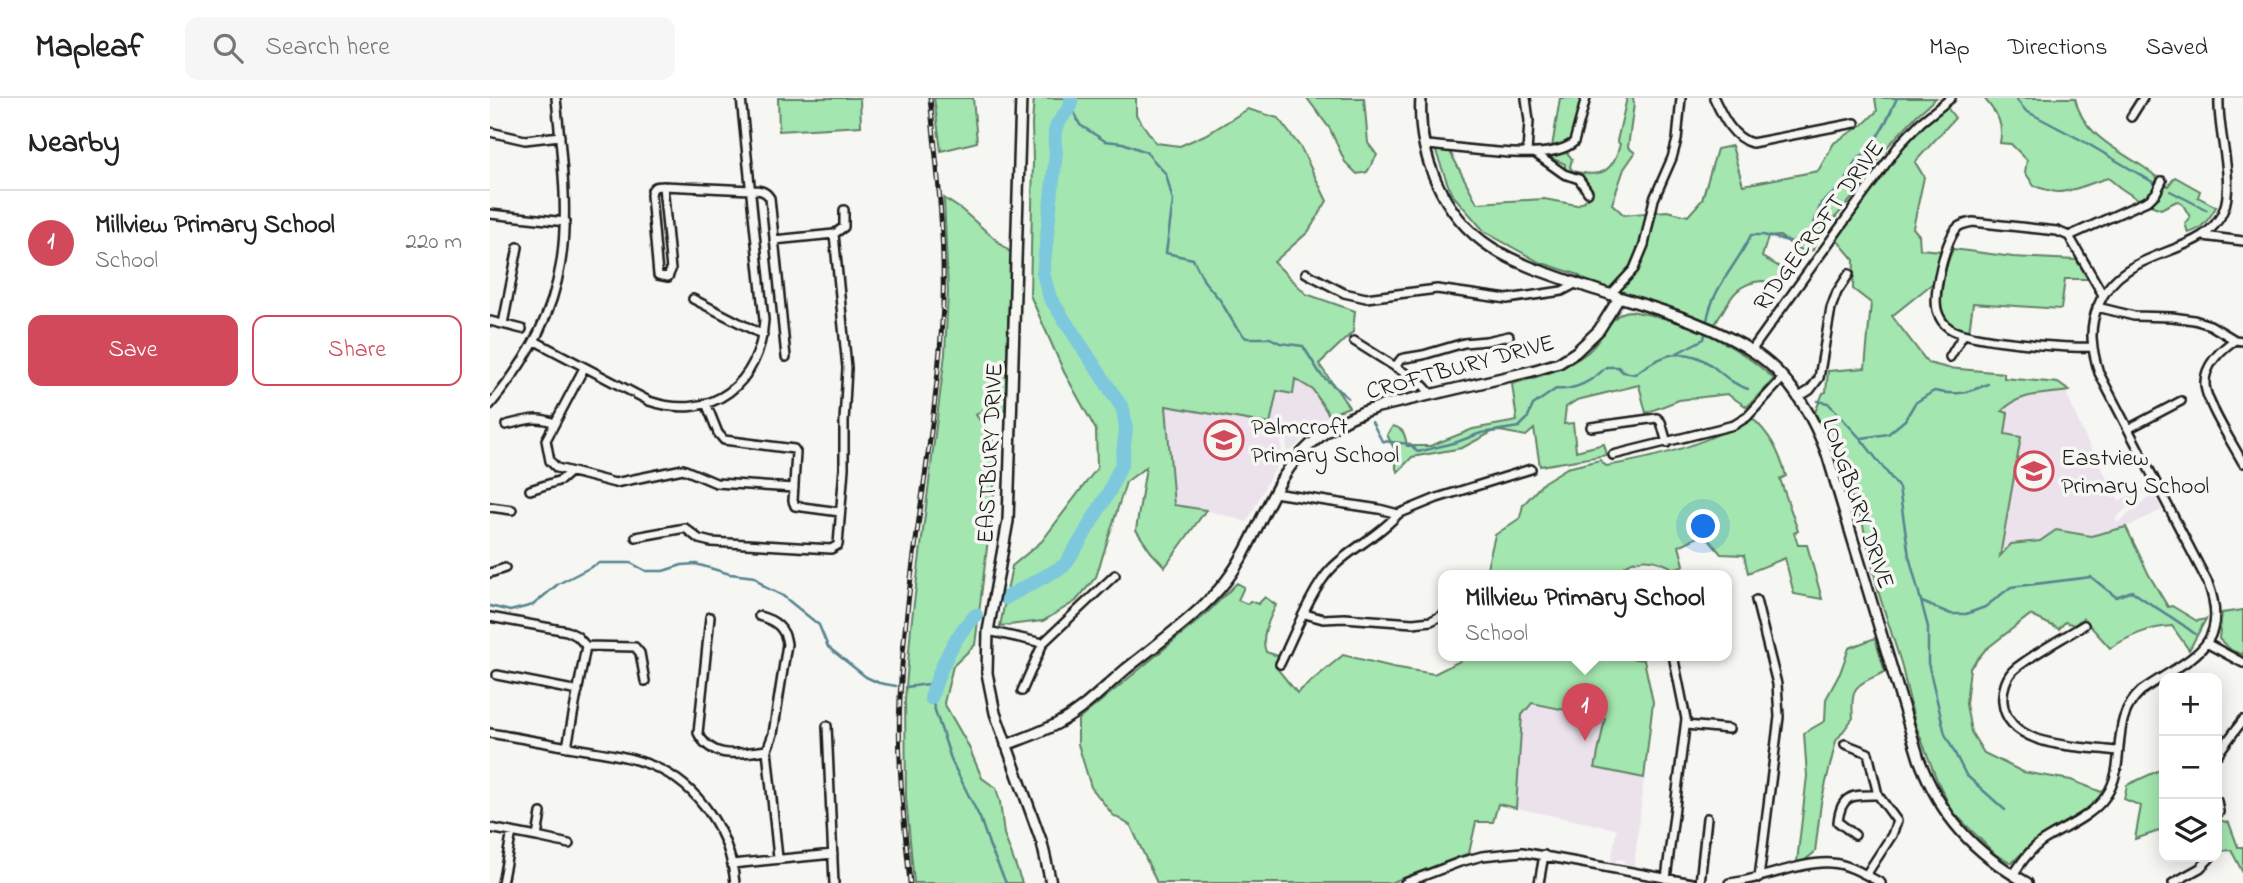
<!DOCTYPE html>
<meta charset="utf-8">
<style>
body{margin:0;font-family:"Indie Flower",sans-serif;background:#f6f6f6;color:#222}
.controls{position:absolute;right:21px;bottom:21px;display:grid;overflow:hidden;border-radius:14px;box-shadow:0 4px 18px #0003}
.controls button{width:63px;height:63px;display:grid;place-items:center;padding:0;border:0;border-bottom:2px solid #e0e0e0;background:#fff;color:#222;font:35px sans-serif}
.you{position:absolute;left:1214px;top:429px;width:24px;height:24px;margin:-18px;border:5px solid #fff;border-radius:50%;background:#1a73e8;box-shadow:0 0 0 10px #1a73e833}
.badge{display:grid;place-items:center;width:46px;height:46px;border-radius:50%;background:#d1495b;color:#fff;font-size:23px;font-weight:700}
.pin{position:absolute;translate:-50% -58px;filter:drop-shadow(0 2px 4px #0008)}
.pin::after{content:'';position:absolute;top:37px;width:24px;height:21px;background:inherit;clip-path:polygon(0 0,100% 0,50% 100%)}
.popup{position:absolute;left:948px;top:472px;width:294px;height:91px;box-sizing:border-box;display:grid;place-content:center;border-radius:14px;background:#fff;filter:drop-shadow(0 2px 5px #0005);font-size:23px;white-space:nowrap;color:#767676}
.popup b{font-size:26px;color:#222}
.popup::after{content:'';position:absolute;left:50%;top:100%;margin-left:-14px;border:14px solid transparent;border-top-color:#fff}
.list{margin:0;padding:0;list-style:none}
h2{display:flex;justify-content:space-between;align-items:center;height:91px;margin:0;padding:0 28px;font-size:30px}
h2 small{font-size:23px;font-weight:400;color:#767676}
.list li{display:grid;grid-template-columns:46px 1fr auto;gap:21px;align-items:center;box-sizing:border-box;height:105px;padding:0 28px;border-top:2px solid #e0e0e0}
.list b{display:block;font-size:26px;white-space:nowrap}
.list p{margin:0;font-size:23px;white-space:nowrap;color:#767676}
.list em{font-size:23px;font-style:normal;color:#767676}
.actions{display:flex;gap:14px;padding:21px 28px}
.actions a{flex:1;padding:16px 0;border:2px solid #d1495b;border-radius:14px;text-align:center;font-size:24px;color:#d1495b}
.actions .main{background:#d1495b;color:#fff}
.icon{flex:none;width:38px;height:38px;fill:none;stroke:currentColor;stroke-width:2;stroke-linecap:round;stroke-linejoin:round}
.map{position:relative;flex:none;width:1753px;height:785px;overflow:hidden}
header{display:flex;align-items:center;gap:42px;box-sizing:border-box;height:98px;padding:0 35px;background:#fff;border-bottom:2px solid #e0e0e0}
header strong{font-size:33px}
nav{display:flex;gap:38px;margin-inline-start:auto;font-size:24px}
.search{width:490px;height:63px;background:#f6f6f6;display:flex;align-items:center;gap:18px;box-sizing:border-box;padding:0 24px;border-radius:14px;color:#767676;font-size:26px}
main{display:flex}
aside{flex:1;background:#fff}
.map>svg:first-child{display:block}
.built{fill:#ebe2ec}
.green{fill:#a4e6af;stroke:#608166;stroke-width:2}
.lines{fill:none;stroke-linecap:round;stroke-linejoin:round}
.stream{stroke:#568390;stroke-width:2.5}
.river{stroke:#7dc8dd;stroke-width:14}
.minor-casing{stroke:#1c1c1c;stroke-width:12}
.tertiary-casing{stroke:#1c1c1c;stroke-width:14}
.minor{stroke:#f6f6f2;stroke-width:7}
.tertiary{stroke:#f6f6f2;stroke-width:9}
.rail-casing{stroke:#1c1c1c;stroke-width:5}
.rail{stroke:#f6f6f2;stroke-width:2.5;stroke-dasharray:8;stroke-linecap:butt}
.labels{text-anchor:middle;stroke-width:7;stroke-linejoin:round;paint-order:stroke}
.street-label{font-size:24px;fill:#1c1c1c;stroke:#f6f6f2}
.poi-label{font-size:24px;fill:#1c1c1c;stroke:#f6f6f2;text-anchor:start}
</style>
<header>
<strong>Mapleaf</strong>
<div class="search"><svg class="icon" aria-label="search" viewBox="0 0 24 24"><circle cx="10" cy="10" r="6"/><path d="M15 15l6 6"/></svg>Search here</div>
<nav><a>Map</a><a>Directions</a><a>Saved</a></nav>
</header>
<main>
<aside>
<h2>Nearby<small></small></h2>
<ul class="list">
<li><span class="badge">1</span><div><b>Millview Primary School</b><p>School</p></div><em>220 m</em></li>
</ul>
<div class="actions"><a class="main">Save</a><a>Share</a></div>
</aside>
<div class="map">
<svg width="1753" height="785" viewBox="0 0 1753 785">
<rect width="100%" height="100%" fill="#f6f6f2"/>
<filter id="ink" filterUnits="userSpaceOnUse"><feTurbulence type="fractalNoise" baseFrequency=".0143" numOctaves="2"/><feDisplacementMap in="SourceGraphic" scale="14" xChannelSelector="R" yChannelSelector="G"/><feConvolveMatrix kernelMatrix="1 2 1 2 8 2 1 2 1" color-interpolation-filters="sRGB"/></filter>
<g filter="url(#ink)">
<!-- built -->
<path class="built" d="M805 280 823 291 839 317 797 356 796 330 789 329 793 360 780 379 757 424 716 412 684 407 676 308Z
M1576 294 1593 335 1629 403 1659 387 1660 388 1625 421 1628 425 1663 395 1672 412 1636 429 1603 438 1566 432 1550 443 1521 446 1510 460 1512 314 1522 303 1546 297Z
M1080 557H1116L1154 562 1163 604 1144 768 1134 765V762L1127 761 1126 764 1121 763 1127 731 1026 710 1032 617Z"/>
<!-- green -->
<path class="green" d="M288 0H370L371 28 289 33Z
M444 0H483L487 44 451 53Z
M544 0H646V17L666 45 690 48 719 35 758 11 788 20 811 50 837 103 818 134 784 164 816 196 865 213 863 234 829 266 859 309 839 317 823 292 805 281 803 296 787 293 780 326 676 308 684 407 716 412 675 469 661 454 646 432 656 369 636 384 606 479 586 503 553 523 510 528 522 468 552 443 607 370 606 332 574 274 540 197 543 64 542 26Z
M817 0H874L878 45 887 57 877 74 867 76 855 64 840 31Z
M1070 0H1091L1080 43 1065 50 1062 49Z
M1137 0H1143L1144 6 1138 49 1145 55 1134 71 1122 106 1134 117 1177 113 1198 118 1212 102 1227 51 1242 48 1253 87 1328 73 1344 45 1375 25 1387 13 1385 0H1446L1427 17 1396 50 1364 98 1328 139 1323 152C1309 155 1301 146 1290 138L1278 139 1272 159 1293 171 1296 178 1294 184C1287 187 1280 183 1272 183 1244 185 1239 204 1225 226L1097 183 1086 176 1049 164 995 134 961 95 945 51 957 48 987 105 1054 101 1087 107C1115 94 1091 80 1075 73V66L1061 60 1062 56 1075 52 1082 61 1080 69 1083 73C1110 80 1123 75 1130 46L1127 43Z
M1494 0H1585C1592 35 1624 50 1652 68 1661 74 1670 82 1678 88L1685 79 1710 93 1708 99 1726 109C1719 121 1713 131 1698 135L1695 125 1700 119 1693 107 1687 103 1671 111C1651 105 1633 93 1618 80 1602 84 1581 95 1567 94 1560 93 1551 90 1544 88L1535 74 1537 62 1521 46 1510 45C1514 24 1507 16 1494 0Z
M1456 8 1465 20 1425 64 1434 79 1423 130 1429 137 1430 151 1451 153 1443 185 1402 218 1438 265 1458 270 1514 275V280L1568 285 1579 293C1554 297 1530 294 1512 313L1518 315 1515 336 1531 339 1510 458 1521 446 1550 443 1566 432 1601 438 1636 429 1659 477 1678 509 1682 508 1707 523 1716 521 1699 552 1682 528C1659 529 1640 538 1620 550L1593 520 1584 527 1575 524 1569 531 1540 517 1495 552 1480 570 1476 606 1481 634 1494 655 1533 674 1581 682 1614 695 1599 711 1569 727 1536 751 1522 765 1506 757 1462 713 1447 682 1425 625 1411 565 1389 496 1372 423 1325 314 1333 295 1336 294 1338 273 1375 270 1381 205 1363 191 1364 162 1347 142 1393 74 1425 35Z
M454 100 472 112 521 155 515 312 494 311 486 317 502 339 505 360 504 393 485 547 463 568 454 605 478 647 492 680 506 690 510 704 514 736 532 785H424L416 700 415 601 421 529 455 256 458 194Z
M1463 151 1523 159 1586 162 1599 181H1575L1571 211 1483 205 1479 234C1470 231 1460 230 1455 222 1445 207 1456 166 1463 151Z
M1140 213C1193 221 1245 244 1284 281L1257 309 1237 296 1189 302 1156 315 1149 287 1087 302 1076 309 1074 326 1083 325 1086 353 1114 346 1117 357 1050 368 1044 331 1036 338 1010 333 1002 334 972 350 922 359 908 374 906 371V354L897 337 903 328C915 331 915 338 917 348H940L983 331 1027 323 1022 286C1048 279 1077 271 1098 254 1115 240 1119 215 1140 213Z
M1261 319C1280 336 1289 353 1296 378L1290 381 1308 433 1304 435 1308 447H1317L1332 501 1304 496 1295 460 1258 475 1254 457 1231 456 1214 436 1189 448 1194 467 1184 471C1164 459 1142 456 1126 477H1003L997 470 1005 437 1030 420 1033 407 1054 384 1077 370 1110 362 1116 368C1166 360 1218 346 1261 319Z
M747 485 754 489 748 502 757 506 760 503 768 506 775 499 786 507C779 522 770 538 776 554L788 558 785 568 807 595 853 557 903 569 944 576 982 557H1116L1154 562 1163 604 1154 680 1105 670 1115 620 1042 605 1032 617 1026 710 1008 706 1003 724H986L979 755 900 785H667L641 728 623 717 601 689 588 646V622L715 517Z
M1753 512V557L1741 552 1729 541 1732 515Z
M1385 540 1395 574C1366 587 1360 587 1363 620L1346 643 1331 705 1325 754 1315 762 1307 764 1317 678 1314 635 1335 623 1336 601 1350 575 1359 550Z
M1674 670V740L1669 733 1645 741 1651 708 1634 701 1637 687Z
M1727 721 1739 725 1748 749H1753V775L1741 752 1732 753 1727 743Z"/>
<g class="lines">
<!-- stream -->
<path class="stream" d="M1525 0 1536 13 1593 43 1666 86
M581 8 590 27 615 43 633 45 656 54 676 76 683 103 676 155 703 161 714 183 730 202 746 229 756 240H780L790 245 813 248 831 277 858 300
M1680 93 1717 112
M1217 223C1222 190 1247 167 1261 137H1273L1312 146 1321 135 1331 105 1354 87 1365 64 1381 50 1396 24 1407 0
M1187 255 1214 241 1215 236
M1327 303 1338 305 1371 341 1409 390 1419 458 1438 529V565L1455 636 1476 677 1515 712
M882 324 892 343 920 346 928 354 967 344 991 335 1029 329 1037 321 1043 307 1066 291C1085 293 1104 282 1116 269H1128L1133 274 1145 276C1169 258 1193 246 1221 267 1234 277 1242 286 1258 291
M1372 340 1398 336 1415 322 1425 305 1444 293C1467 298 1477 295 1498 286
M1432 504 1461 516H1476L1495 509 1521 489 1601 479 1626 499 1642 493C1663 509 1685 520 1705 536
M0 508 20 513 43 507 68 486 109 465H141L156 473H173L192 467 206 466 240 476 265 479 275 489 293 498 329 527 338 549 376 579 389 585 406 588
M416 589 446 585
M441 600 462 664 490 720 500 749 516 785"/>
<!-- river -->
<path class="river" d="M515 500 574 468 589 445 619 394 632 365 636 330 633 311 560 200 553 175 566 55C562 31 565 27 581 8V0
M441 600C449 572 464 537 486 517"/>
<!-- minor casing -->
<g class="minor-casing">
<path id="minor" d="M1036 0 1039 23 1037 55
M1224 0C1232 17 1242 40 1262 45L1365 25
M1641 19 1653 0
M0 34 35 42 70 38
M934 47C969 48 1059 67 1084 44L1096 0
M1046 56 1074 76 1089 81 1098 94
M173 88 181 172 178 179 168 177 161 97C162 88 166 88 173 88L261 92C269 92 275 92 280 100L296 259
M0 116 76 124
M1579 138 1659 102 1666 95 1672 83
M1713 138 1753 143
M284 142 344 136 354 129V112
M816 175 854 195 876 200 947 191 1017 201 1072 193 1087 185
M1120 197 1144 171 1154 147 1164 101 1182 60 1187 42 1191 0
M203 201 273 237
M1607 209 1644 218 1682 219 1704 222 1720 227 1745 242
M0 223 32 231
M13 226 28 149
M45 243 159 303C222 324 270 286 274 222L251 0
M864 243 931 285 942 297
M1753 243 1745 242C1731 251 1714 268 1715 286 1715 303 1744 348 1753 365
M1602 249C1577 250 1476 243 1459 230 1453 226 1449 219 1447 212 1443 195 1455 142 1468 129 1472 126 1477 125 1483 124L1567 133 1579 138 1613 197
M1261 253 1410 46 1431 24 1461 0
M1460 259 1473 237
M905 269 911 261 915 260 933 257 974 245 996 243 1019 238
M94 270 56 342 60 363 67 370 125 385 193 371 226 385 304 390
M1309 299 1320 292 1329 280 1341 210 1347 194 1359 176
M216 305 228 335 234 342 304 351 306 354 303 403 305 408 350 414
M0 307C89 200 79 130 66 0
M16 327C34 323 47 317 64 325
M1101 329 1167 320 1171 324 1177 345
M1638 331 1691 303
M1123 357 1244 327 1257 319 1293 280
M40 392 71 382 80 374
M784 395 889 411 908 416 947 400 1041 371
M0 409 22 412
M146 439 195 430 209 441 221 444 341 451 348 447 354 370V324L357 270 344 136
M0 475 15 470
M1266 502 1287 586 1289 619 1269 780
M815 516 833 521 854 520 923 525 941 523 953 517
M269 518C284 522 295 529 297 546L283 636 277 652 288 760
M0 519 77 533 87 538 96 548 77 649
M220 519 208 635C222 663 251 655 277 652
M1594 527C1572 541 1546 554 1526 570 1516 578 1512 592 1513 604 1517 651 1592 648 1627 653
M498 533 553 545
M1718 546 1753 565
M96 548 145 549 150 555 155 583
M790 566C803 540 822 490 841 471 861 450 889 438 908 416
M7 577 88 593
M532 593 553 545 625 477
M1196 627 1239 631
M337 628 344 785
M0 635C30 640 60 646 90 651 114 655 139 658 163 668 210 688 240 735 245 785
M1355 646 1378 655 1388 697 1407 723 1402 737 1376 777
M1727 657 1753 622
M1727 703 1729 714
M0 730 47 739 51 715
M1365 737 1348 724C1351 695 1364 697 1388 697
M47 739 79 746
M242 766 343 756
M1523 777C1531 765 1539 753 1551 744 1572 730 1602 719 1616 698 1639 665 1617 624 1651 593 1696 561 1743 551 1718 485L1609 275C1602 252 1598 231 1608 208 1634 144 1715 163 1734 111 1745 82 1727 33 1729 0
M1176 781 1196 621 1183 557
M12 785 22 734
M915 785 970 764 992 758 1032 754 1202 785
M1049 785 1054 757
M1210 785 1217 720
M1239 785C1271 782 1311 763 1341 765 1359 766 1376 777 1391 785
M1683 785 1710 770 1720 760"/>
</g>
<!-- tertiary casing -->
<g class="tertiary-casing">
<path id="tertiary" d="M531 0 518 423 498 533 497 575 505 615 552 745 561 785
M931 0C929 29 934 56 946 83 976 151 1027 165 1091 187 1150 207 1216 221 1268 257 1302 281 1323 319 1337 356L1429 661C1451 719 1483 754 1537 785
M516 647C534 640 553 634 570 624 594 611 615 589 636 571 667 546 712 514 736 483 760 452 772 414 792 381 813 346 849 320 888 309L1042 273 1069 265 1086 254 1109 232 1129 200"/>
</g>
<!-- minor -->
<use href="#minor" class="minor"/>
<!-- tertiary -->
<use href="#tertiary" class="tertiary"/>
<!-- rail casing -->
<g class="rail-casing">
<path id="rail" d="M420 785C414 723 407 662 410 600 416 468 447 338 453 206 455 137 447 68 440 0"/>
</g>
<!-- rail -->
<use href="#rail" class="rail"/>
</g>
</g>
<!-- icons -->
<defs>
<g id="school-ring" transform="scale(2.0125)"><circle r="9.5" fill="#f6f6f2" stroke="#d1495b" stroke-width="1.5"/><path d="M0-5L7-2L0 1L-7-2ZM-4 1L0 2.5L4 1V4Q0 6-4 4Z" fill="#d1495b"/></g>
</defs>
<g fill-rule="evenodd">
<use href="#school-ring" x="734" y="342"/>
<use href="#school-ring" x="1544" y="373"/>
</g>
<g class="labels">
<!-- street labels -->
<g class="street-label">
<text transform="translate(1328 127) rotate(-54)" y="8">RIDGECROFT DRIVE</text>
<text transform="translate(970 268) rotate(-15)" y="8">CROFTBURY DRIVE</text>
<text transform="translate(499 355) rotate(-87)" y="8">EASTBURY DRIVE</text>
<text transform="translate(1369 405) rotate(71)" y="8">LONGBURY DRIVE</text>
</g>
<!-- poi labels -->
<g class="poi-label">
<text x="761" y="336">Palmcroft<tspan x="761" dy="28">Primary School</tspan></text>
<text x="1571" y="367">Eastview<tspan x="1571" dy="28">Primary School</tspan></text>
</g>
</g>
</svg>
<div class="controls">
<button>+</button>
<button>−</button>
<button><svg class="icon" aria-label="layers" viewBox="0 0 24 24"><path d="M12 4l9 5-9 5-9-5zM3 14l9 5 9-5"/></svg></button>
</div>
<div class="you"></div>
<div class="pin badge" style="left:1095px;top:643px">1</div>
<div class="popup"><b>Millview Primary School</b>School</div>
</div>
</main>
